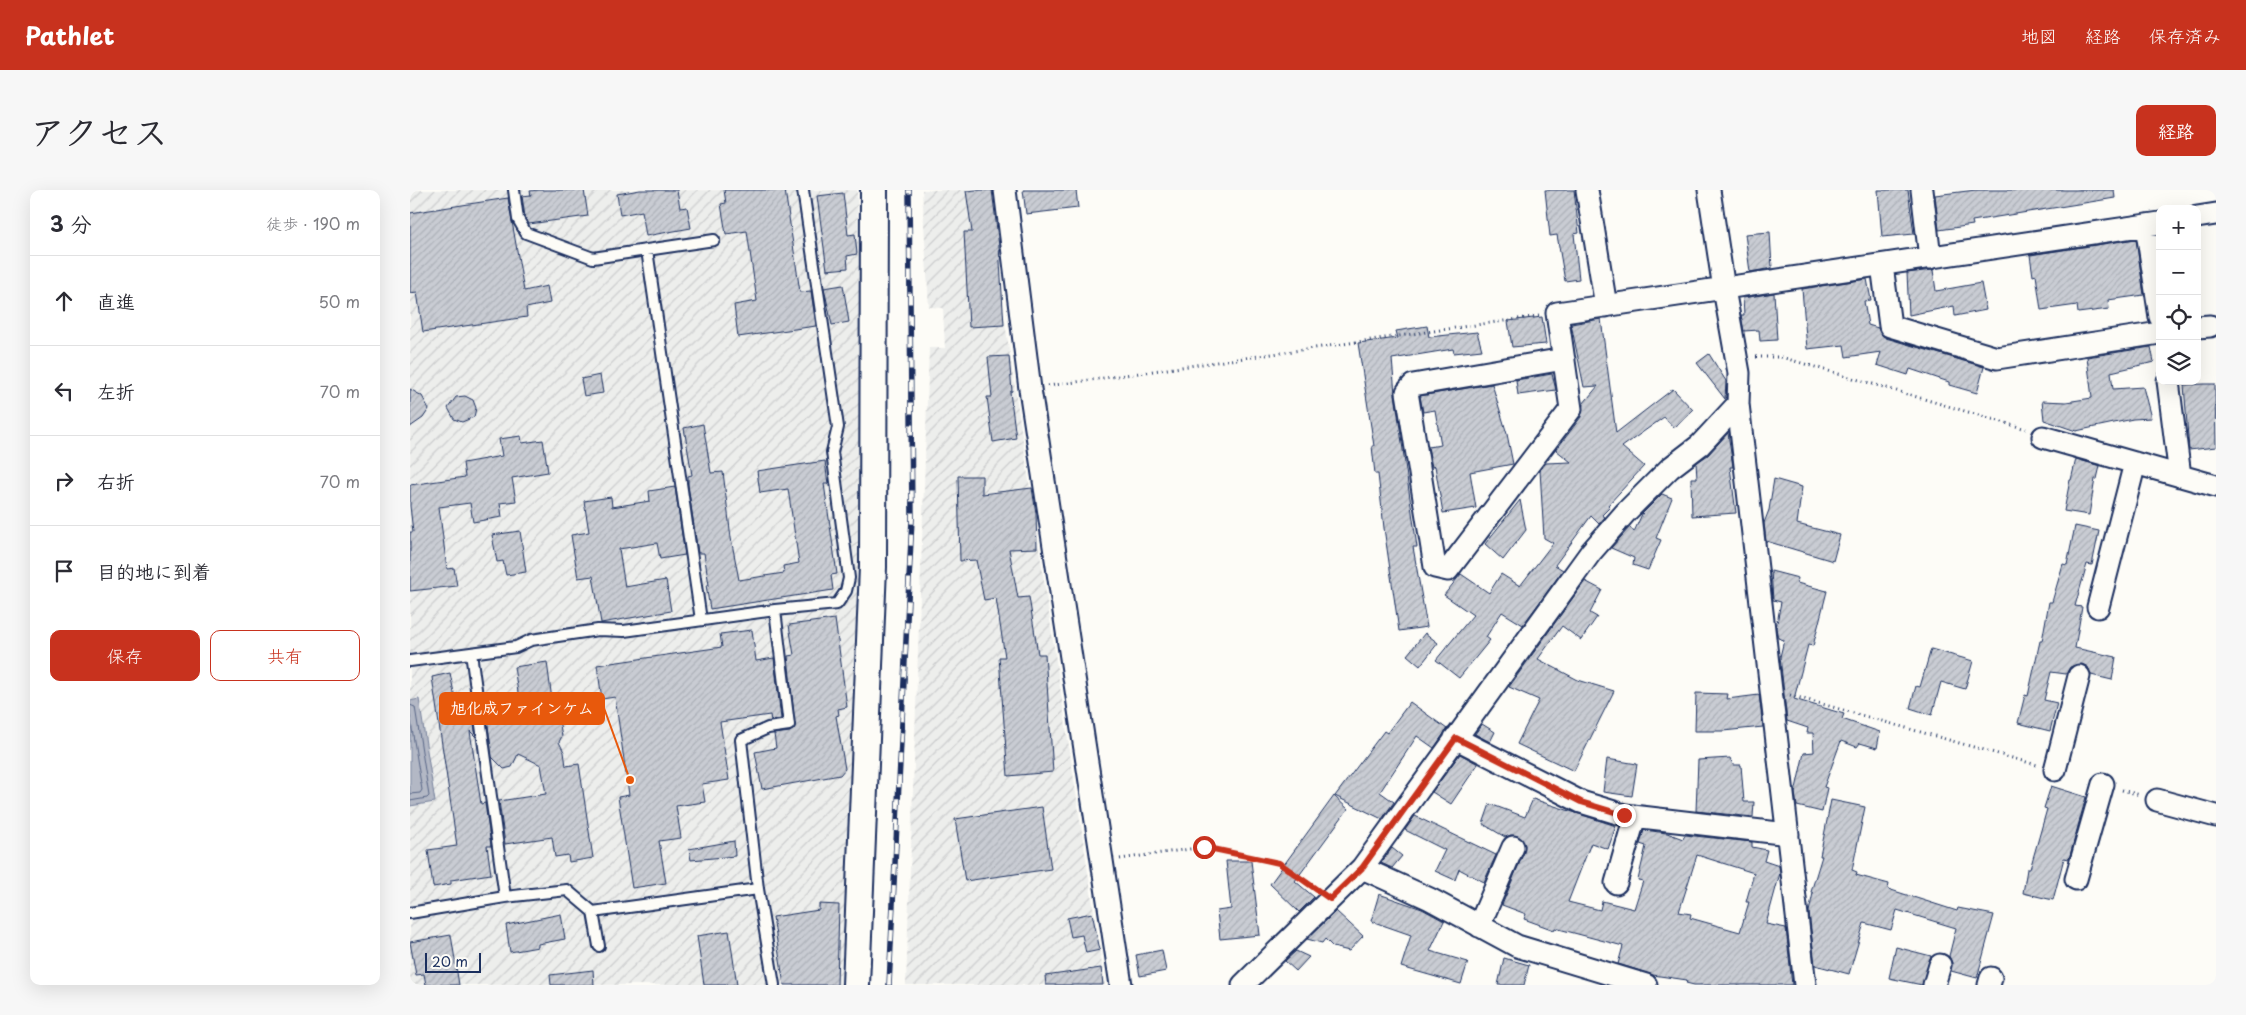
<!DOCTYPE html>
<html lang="ja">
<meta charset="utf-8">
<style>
body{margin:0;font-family:"Playpen Sans","Klee One",sans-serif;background:#f7f7f7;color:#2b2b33}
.controls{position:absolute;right:15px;top:15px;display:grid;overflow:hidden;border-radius:10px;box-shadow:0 5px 20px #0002}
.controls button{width:45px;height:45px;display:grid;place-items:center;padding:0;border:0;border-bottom:1px solid #e1e1e2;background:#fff;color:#2b2b33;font:25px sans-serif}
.scale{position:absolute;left:15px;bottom:12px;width:56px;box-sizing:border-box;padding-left:5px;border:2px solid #1b2f5e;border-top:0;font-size:14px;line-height:18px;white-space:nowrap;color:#1b2f5e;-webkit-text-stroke:4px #fdfcf7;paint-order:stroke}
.stop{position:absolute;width:15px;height:15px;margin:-11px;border:4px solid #c8321e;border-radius:50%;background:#fff}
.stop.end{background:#c8321e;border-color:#fff;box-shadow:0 1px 5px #0008}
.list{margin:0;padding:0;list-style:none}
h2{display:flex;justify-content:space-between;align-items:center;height:65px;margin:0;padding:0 20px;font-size:21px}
h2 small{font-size:16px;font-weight:400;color:#7c7c81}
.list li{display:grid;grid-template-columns:32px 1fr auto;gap:15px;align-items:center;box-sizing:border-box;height:90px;padding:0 20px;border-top:1px solid #e1e1e2}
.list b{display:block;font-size:19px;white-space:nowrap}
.list em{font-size:16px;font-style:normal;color:#7c7c81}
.actions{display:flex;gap:10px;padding:15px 20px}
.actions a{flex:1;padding:11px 0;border:1px solid #c8321e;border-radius:10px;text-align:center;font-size:18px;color:#c8321e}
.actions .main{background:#c8321e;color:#fff}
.icon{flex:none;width:28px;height:28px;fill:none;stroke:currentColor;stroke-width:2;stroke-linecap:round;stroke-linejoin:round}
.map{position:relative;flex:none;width:1806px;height:795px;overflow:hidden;border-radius:10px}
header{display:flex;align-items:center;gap:30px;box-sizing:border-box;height:70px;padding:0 25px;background:#c8321e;color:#fff}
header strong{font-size:24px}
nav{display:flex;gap:28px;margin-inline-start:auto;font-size:18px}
.intro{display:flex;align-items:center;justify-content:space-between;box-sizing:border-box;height:120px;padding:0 30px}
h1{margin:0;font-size:35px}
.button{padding:12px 22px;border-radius:10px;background:#c8321e;color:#fff;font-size:18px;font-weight:700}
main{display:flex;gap:30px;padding:0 30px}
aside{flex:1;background:#fff;border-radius:10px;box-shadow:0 5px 20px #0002}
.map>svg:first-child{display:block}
.industrial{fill:url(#industrial-furrows)}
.water{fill:#b3b8c5;stroke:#76819c}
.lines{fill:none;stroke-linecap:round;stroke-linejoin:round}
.shore{stroke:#586687;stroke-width:1}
.building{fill:url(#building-hatch);stroke:#1b2f5e;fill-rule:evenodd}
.service-casing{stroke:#1b2f5e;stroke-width:14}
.minor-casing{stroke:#1b2f5e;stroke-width:25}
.tertiary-casing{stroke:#1b2f5e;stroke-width:30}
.path{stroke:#1b2f5e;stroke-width:3;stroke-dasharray:1 4;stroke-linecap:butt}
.service{stroke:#fdfcf7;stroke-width:10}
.minor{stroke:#fdfcf7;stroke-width:21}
.tertiary{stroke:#fdfcf7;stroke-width:26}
.rail-casing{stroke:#1b2f5e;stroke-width:5.5}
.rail{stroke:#fdfcf7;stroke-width:4;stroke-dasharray:11;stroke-linecap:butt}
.route{stroke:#c8321e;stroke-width:6}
.leader{fill:none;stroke:#e8590c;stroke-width:2}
.callout-dot{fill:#e8590c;stroke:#fdfcf7;stroke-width:2}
.callout{fill:#e8590c;stroke:#e8590c;stroke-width:2}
.callout-label{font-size:16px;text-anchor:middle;font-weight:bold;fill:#fff}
</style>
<header>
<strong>Pathlet</strong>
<nav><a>地図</a><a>経路</a><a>保存済み</a></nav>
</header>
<div class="intro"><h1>アクセス</h1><a class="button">経路</a></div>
<main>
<aside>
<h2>3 分<small>徒歩 · 190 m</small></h2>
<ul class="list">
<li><svg class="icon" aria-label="ahead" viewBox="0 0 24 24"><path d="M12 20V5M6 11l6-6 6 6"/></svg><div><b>直進</b></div><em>50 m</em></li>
<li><svg class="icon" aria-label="left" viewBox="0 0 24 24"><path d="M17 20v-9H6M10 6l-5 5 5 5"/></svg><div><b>左折</b></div><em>70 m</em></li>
<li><svg class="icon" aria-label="right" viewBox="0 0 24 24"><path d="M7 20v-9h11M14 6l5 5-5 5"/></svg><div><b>右折</b></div><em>70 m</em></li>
<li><svg class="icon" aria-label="arrive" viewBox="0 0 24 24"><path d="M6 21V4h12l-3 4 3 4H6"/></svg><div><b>目的地に到着</b></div></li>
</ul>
<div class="actions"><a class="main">保存</a><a>共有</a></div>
</aside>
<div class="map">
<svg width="1806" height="795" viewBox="0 0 1806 795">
<defs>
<pattern id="industrial-furrows" width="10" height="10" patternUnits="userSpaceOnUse" patternTransform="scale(1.25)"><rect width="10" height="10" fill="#edeeec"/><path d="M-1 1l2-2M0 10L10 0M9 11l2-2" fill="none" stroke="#cbcccd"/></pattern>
<pattern id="building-hatch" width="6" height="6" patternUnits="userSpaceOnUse" patternTransform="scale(1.25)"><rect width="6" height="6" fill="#c9ccd3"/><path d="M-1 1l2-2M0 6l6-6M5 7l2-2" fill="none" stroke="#acb0b8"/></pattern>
</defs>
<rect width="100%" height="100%" fill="#fdfcf7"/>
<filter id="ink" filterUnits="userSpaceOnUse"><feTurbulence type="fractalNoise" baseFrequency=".02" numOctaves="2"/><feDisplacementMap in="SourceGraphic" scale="10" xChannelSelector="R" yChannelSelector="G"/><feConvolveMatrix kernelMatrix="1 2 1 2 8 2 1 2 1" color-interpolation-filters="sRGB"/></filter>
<g filter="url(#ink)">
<!-- industrial -->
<path class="industrial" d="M0 0H447L450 126 448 386 432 795H0Z
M512 0H575L695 795H496L519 158H535L533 118 519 117Z"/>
<!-- water -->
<path class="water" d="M9 509 25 612 0 616V511Z"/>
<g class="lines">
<!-- shore -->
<path class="shore" d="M0 515 5 517 19 606 17 608 0 611
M0 526 12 600 10 603 0 604"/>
</g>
<!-- building -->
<path class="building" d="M129 0H174L178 26 119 34 115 27 112 6 121 5 120 1Z
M230 0H267L270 18 277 17 281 38 236 46 232 21 210 25 207 4Z
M314 0H375L390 102 401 101 406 136 328 147 324 115 347 111 337 41 316 44 311 14 316 13Z
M566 0H582L589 56 594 135 559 137 554 42H562L556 1Z
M613 0H666L668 18 616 24Z
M1135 0H1164L1169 43 1164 44 1169 89 1155 91 1147 45 1140 46Z
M1468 0H1498L1504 44 1472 47Z
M1566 0H1704L1705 8 1562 31 1563 35 1529 40 1525 5Z
M433 3 438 45 445 44 447 64 437 66 438 78 417 80 407 6Z
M98 8 114 101 137 96 140 113 116 118 117 127 13 142 7 102 0 103V23Z
M1360 42 1362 78 1340 82 1335 44Z
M1726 49 1734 105 1698 110 1699 119 1668 123 1667 115 1631 120 1626 85 1623 86 1620 65Z
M1523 80 1526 101 1571 93 1576 120 1545 126 1544 116 1499 125 1497 83Z
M1457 89 1461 110 1454 111 1458 135 1468 138 1471 144 1476 148 1574 177 1567 203 1539 195V192L1500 179 1498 185 1467 175 1471 162 1436 167 1434 155 1397 159 1392 99Z
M433 95 439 132 422 135 414 98Z
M1364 103 1367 150 1350 151 1349 140 1334 141 1331 125H1334L1333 108Z
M1132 127 1136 154 1102 157 1098 131Z
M1191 129 1206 243 1263 199 1283 220 1264 238 1254 227 1212 257 1234 276 1198 315 1200 317 1192 325 1195 327 1189 334 1181 326 1145 375 1153 380 1113 435 1092 422 1076 447 1080 450 1049 488 1026 470 1063 425 1034 405 1051 384 1079 403 1091 384 1110 396 1143 353 1134 348 1130 280 1136 273 1161 272 1146 260 1171 227 1173 214 1188 196 1174 197 1161 134Z
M1017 136 1019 147 1067 142 1072 160 1044 163 1043 159 982 169 985 204 1007 357H1003L1017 437 989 441 974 338 968 284H965L962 256H964L948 153 988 148 986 141Z
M1741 157 1744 172 1701 182 1703 199 1733 197 1741 228 1723 229 1666 241 1634 230 1632 211 1656 212 1682 208 1677 167Z
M1299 164 1316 191 1315 209 1287 173Z
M599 166 602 201 600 202 606 248 583 252 577 207H582L578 167Z
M1142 184 1146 200 1108 205 1106 190Z
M190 185 193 203 174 206 171 189Z
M1082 194 1097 244 1103 274 1060 282 1066 318 1033 323 1025 276 1022 277 1018 257 1031 255 1025 220 1013 222 1010 206Z
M1794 194H1805L1806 257 1779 260 1774 195Z
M0 199 12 206 19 219 13 228 0 237Z
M55 206 63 210 66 218 64 227 52 232 44 229 38 218 46 207Z
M293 234 301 283 313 282 321 348 329 390 374 383 373 376 389 373 378 299 350 303 347 281 415 271 418 294H414L427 384 421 385 423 400 300 419 296 395H299L294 363H288L278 295V286L282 285 274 238Z
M1318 243 1323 277H1320L1326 323 1282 326 1281 288H1287L1286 273 1298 265Z
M111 246 112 253 133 250 138 282 102 288 106 311 90 313 92 327 63 332 60 313 29 317 37 379 44 378 47 396 0 401V342H3L0 316V295L55 287 53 273 92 266 89 249Z
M1666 269 1690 276 1687 289H1685L1679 325 1654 321 1660 290H1661Z
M548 286H572V304L622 298 626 323 627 358 599 359 608 408 619 407 628 464H635L643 582 598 586 589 467H595L586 408 574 410 566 370 550 371Z
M1364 289 1392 297 1387 334 1430 345 1423 371 1356 351 1354 333 1359 320Z
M265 297 275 365 250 369 247 353 209 359 215 397 256 390 261 421 191 433 183 386 168 388 161 345 179 342 174 311 201 307 202 317 240 311 239 301Z
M1252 304 1262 308 1246 348 1251 350 1238 380 1223 375 1224 368 1201 358 1220 337 1224 342 1232 324Z
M1110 310 1116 340 1093 370 1075 354Z
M1665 336 1689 341 1682 375 1677 374 1665 416 1672 417 1665 458 1706 467 1702 490 1681 485 1678 477 1672 474 1660 477 1656 484 1641 482 1634 510 1647 513 1640 541 1608 533 1615 505 1618 506 1630 451H1632L1639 412H1642L1653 374 1657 375Z
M110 341 116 382 96 385 93 371 87 372 82 345Z
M1361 381 1388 388 1387 393 1417 401 1403 456 1398 455 1384 509 1434 524 1432 529 1470 542 1467 558 1450 553 1447 557 1431 551 1414 597 1417 598 1412 622 1387 616 1385 603 1394 563 1404 562 1403 543H1397L1398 538 1377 531 1370 467 1374 450 1368 448 1366 438 1371 412 1363 410Z
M1175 391 1192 400 1180 423 1187 427 1171 450 1152 436 1128 469 1168 490 1204 501 1164 581 1107 554 1129 510 1099 497Z
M425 429 437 517 428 519 429 525 426 526 435 579 430 585 352 599 345 562 366 558 364 544 380 542 385 537 378 466 384 465 379 435Z
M342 440 346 471 364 468 371 529 361 531 360 525 310 532 319 590 292 594 295 612 266 616 271 648 249 651 256 693 222 698 208 607 219 605 205 507 192 509 187 475 312 457 310 444Z
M1015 443 1028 453 1010 476 997 465Z
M1521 459 1563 471 1555 499 1531 492 1522 525 1500 518 1506 496 1510 497Z
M137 472 142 510 155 507 159 529 149 530 152 546 149 552 154 562 156 576 169 574 183 668 159 672 158 665 145 667 142 647 95 654 89 611 136 604 131 575 108 564 102 577 94 579 82 567 76 520 110 515 104 477Z
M40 483 45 508 55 507 57 522 62 521 66 547 60 541 71 614 75 613 81 656H77L81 684 41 690V694L23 697 18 660 47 656 22 487Z
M1286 503 1318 504 1317 509 1349 505 1353 537 1313 541H1285Z
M1000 512 1037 539 1024 558 1007 546 970 602 984 612 972 629 925 606 974 541 977 543Z
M1072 534 1085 542 1080 552 1065 544Z
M1050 564 1068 574 1041 614 1022 602Z
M1320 568 1323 575H1331L1334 612H1344L1343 627 1286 621 1288 570Z
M1197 569 1227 574 1222 606 1193 602Z
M1641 596 1676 607 1659 669 1654 668 1643 710 1613 703 1617 679H1620L1637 619 1634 618Z
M924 606 938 619 885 691 904 707 889 722 860 694Z
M1123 609 1206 636 1198 659 1181 653 1158 712 1190 720 1192 711 1224 719 1233 691 1228 690 1236 656 1230 654 1234 640 1257 643 1273 649 1275 645 1342 652V657L1357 660 1354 671 1369 676 1370 683 1356 734 1376 738 1382 795H1284L1276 793 1277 790 1243 785 1208 774 1213 756 1145 738 1144 740 1114 729 1116 724 1092 715 1114 662 1115 655 1108 646 1101 645 1095 647 1073 634 1080 614 1115 627ZM1287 665 1344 683 1336 712H1339L1330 742 1280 728 1281 724 1269 722Z
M1421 610 1455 617 1442 680 1447 682 1446 685 1479 694 1478 699 1547 721 1548 718 1584 725 1567 788 1541 781 1542 773 1539 766 1546 738 1487 720 1481 740 1454 733 1439 784 1405 775 1399 722 1403 703 1401 702 1412 666H1410Z
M632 617 641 679 555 691 545 629Z
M1005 626 1086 665 1074 692 1049 679 1045 690 1025 681 1035 660 995 640Z
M324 651 325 666 281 670 279 659Z
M982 658 992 666 982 678 971 673Z
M816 671H841L850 745 810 749 807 721 821 719Z
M969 704 1012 719 1034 731 1020 761 1058 772 1051 794 991 777 1001 745 961 731Z
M409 714 429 715 427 795H374L363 727 409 720Z
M926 721 953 746 939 761 923 757 915 749 912 753 897 749Z
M682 723 690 760 676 763 672 745 661 747 657 728Z
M151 724 155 749 128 754V757L100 762 96 735Z
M319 741 327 795H294L287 746Z
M41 745 49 795H16L14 784 6 785 0 752Z
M1486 757 1521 766 1512 795 1479 788Z
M752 760 756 781 730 786 726 765Z
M886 761 899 767 886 781 875 771Z
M1094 768 1119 775 1114 795H1088Z
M691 778 693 795H636L635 786Z
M183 780 184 795H141L140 785Z"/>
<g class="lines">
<!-- service casing -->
<g class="service-casing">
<path id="service" d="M104 0 108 29 116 43 183 68 304 50
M237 60 291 430
M61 463 95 707
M0 471 106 457 121 450 188 440 214 441 365 420 427 414 436 401 439 388 422 262 428 237 393 0
M183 722 189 756
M0 723 95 707 157 700 183 722 348 699
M364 795 348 699 331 550 358 538 379 535 365 420"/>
</g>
<!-- minor casing -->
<g class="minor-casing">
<path id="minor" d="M595 0 620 199 711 795
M1177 0 1196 116
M1299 0 1314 99 1329 183 1328 214 1395 795
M1512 0 1520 68
M1787 27 1806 24
M1736 35 1750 127
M1472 75 1480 136 1587 168 1750 143
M1787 137 1800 136
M1154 169 1003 195 997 202 1025 377 1038 380 1161 219 1147 123 1750 33
M1758 191 1770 286
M1633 247 1806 296
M1688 417 1725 273
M1045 548 1171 612 1214 625 1378 644
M1645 580 1669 486
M1747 610 1806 626
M952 678 1020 709 1107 756 1236 795
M1666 689 1693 594
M1206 693 1225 626
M1069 736 1103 657
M833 795 952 678 1181 362 1216 322 1260 278 1290 255 1328 214
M1524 795 1530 775
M1579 795 1581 788"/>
</g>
<!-- tertiary casing -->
<g class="tertiary-casing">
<path id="tertiary" d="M446 795 463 377 464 0"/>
</g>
<!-- path -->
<path class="path" d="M1346 167H1371L1616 239
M638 196 1129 126
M1380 505 1627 575
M1712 600 1730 605
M710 669 794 657 869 673 905 698"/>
<!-- service -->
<use href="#service" class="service"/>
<!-- minor -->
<use href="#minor" class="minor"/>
<!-- tertiary -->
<use href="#tertiary" class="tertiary"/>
<!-- rail casing -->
<g class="rail-casing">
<path id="rail" d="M479 795 502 329 499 0"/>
</g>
<!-- rail -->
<use href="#rail" class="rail"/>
</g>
</g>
<g class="lines" filter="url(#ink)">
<!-- route -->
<path class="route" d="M794 657 869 673 920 709 952 678 1046 548 1171 612 1214 625"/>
</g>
<!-- callouts -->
<path class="leader" d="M220 590L194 518"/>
<circle class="callout-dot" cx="220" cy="590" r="5"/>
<rect class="callout" x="30" y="503" width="164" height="31" rx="5"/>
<g class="callout-label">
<text x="112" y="524">旭化成ファインケム</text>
</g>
</svg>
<div class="controls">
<button>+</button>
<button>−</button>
<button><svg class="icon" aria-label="locate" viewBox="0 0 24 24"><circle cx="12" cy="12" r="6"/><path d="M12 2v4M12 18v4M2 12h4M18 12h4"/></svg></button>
<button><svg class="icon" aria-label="layers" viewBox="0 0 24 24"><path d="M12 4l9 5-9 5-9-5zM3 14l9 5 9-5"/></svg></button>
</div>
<div class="scale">20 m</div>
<div class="stop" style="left:794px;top:657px"></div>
<div class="stop end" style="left:1214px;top:625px"></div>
</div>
</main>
